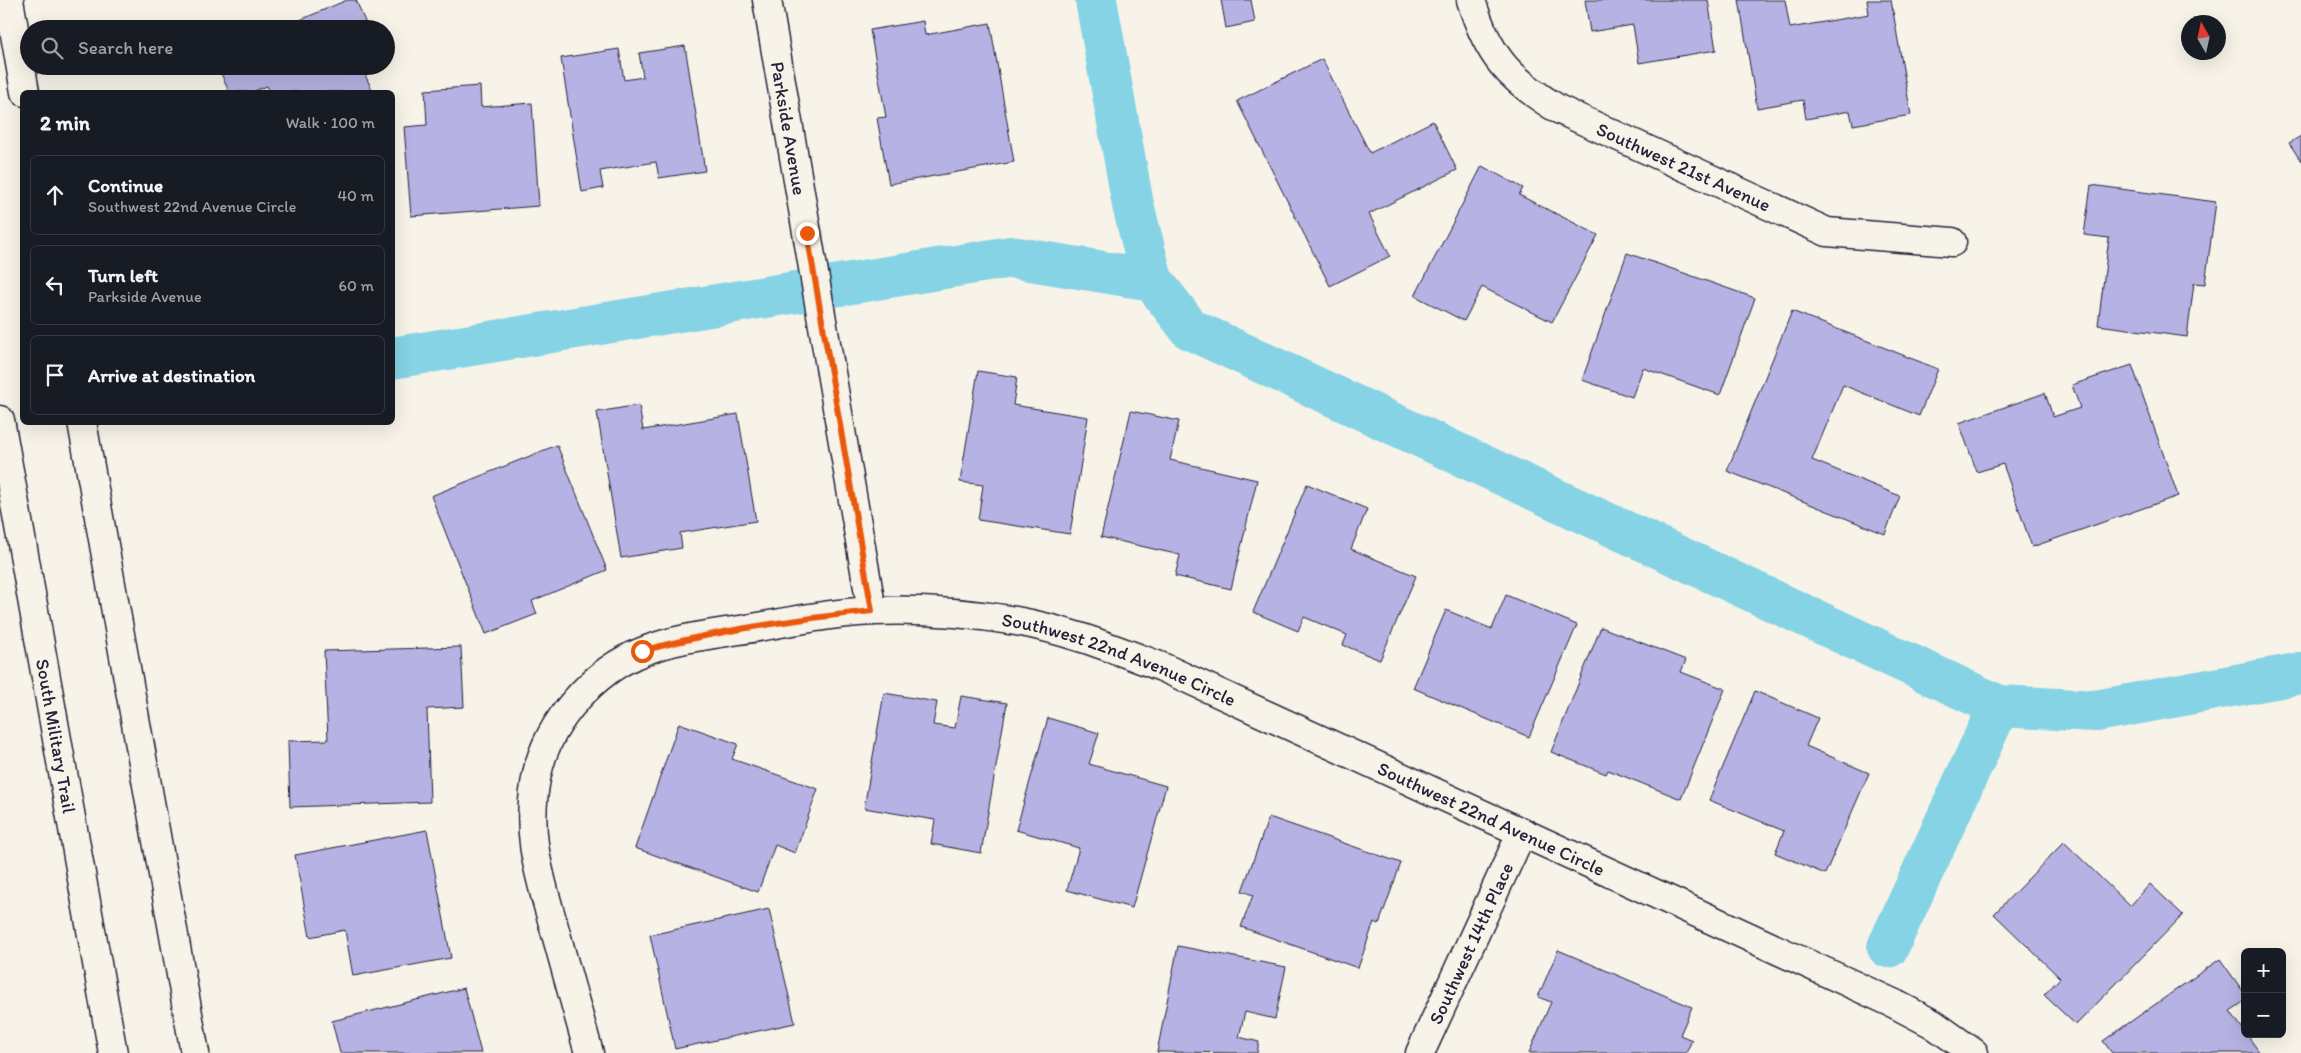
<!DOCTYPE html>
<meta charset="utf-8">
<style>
body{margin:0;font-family:Itim,sans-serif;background:#242831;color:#f1f3f6}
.controls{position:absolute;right:15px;bottom:15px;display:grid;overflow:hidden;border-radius:8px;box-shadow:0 5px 20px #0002}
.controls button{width:45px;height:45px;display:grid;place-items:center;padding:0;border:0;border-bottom:1px solid #363941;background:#171b24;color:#f1f3f6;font:25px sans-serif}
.compass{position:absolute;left:2181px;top:15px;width:45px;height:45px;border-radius:50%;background:#171b24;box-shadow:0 5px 20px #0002;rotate:351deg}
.stop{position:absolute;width:15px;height:15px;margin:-11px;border:4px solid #ea580c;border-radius:50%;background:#fff}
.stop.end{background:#ea580c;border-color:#fff;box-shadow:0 1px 5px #0008}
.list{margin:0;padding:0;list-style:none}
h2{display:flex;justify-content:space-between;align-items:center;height:65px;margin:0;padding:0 20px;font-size:21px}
h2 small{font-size:16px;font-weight:400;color:#9ea1a6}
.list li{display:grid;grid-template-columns:32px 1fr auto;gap:15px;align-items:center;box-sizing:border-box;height:80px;margin:0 10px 10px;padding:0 10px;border:1px solid #363941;border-radius:8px}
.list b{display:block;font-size:19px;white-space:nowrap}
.list p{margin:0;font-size:16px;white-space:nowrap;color:#9ea1a6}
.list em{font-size:16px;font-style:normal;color:#9ea1a6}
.icon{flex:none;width:28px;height:28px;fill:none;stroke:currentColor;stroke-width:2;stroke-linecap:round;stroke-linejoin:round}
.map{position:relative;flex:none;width:2301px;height:1053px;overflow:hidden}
.search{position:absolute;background:#171b24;box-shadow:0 5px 20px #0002;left:20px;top:20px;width:375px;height:55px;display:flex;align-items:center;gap:12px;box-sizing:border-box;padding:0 18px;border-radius:28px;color:#9ea1a6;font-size:19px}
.panel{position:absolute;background:#171b24;box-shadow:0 5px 20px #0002;left:20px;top:90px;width:375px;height:335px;border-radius:8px}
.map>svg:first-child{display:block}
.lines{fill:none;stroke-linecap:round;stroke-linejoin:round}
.canal{stroke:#85d3e4;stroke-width:42}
.building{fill:#b6b2e3;stroke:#22223b}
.minor-casing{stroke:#22223b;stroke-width:31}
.minor{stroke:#f7f3e8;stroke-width:28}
.route{stroke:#ea580c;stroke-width:6}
.labels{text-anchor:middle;stroke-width:4.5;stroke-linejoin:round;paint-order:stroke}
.street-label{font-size:19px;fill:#22223b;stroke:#f7f3e8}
</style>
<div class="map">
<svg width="2301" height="1053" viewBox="0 0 2301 1053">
<rect width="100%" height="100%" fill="#f7f3e8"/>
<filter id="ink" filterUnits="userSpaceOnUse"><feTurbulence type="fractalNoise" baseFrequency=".02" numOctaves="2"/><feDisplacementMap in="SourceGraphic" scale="10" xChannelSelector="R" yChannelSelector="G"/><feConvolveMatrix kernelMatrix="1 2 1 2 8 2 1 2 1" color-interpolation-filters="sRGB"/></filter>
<g filter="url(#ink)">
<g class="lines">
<!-- canal -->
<path class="canal" d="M1096 0 1133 205 1152 280 1190 329 1999 706 2096 711 2301 673
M392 358 1011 257 1152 280
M1888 947 1999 706"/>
</g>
<!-- building -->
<path class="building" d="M347 0H356L368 29H279Z
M1221 0H1251L1255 22 1226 28Z
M1585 0H1708L1716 50 1639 63 1633 25 1590 32Z
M1739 0H1785L1790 28 1869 14 1867 0H1891L1911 115 1853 125 1850 111 1806 119 1803 100 1757 108Z
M923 21 925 35 990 23 1014 162 889 184 877 118 886 117 870 30Z
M685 46 705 171 659 178 656 162 600 171 603 188 582 192 561 58 619 49 624 80 643 77 639 53Z
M1322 59 1370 153 1433 121 1457 170 1369 214 1390 256 1330 286 1237 101Z
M218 66H361L373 92H270L267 86 252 92H229Z
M480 86 481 107 532 103 539 206 411 216 404 127 427 125 425 90Z
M2301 136V161L2289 143Z
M1482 166 1523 188 1519 195 1598 235 1552 322 1482 287 1464 321 1415 296Z
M2091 185 2216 202 2205 284 2194 283 2187 337 2098 325 2109 238 2084 235Z
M1627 253 1755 298 1720 395 1643 368 1632 397 1582 380Z
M1792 311 1938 369 1919 416 1843 385 1812 460 1900 496 1885 534 1727 471Z
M2132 365 2178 496 2032 547 2003 464 1977 472 1959 423 2045 393 2053 417 2080 408 2072 385Z
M978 371 1017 377 1013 405 1088 417 1070 534 978 520 983 485 960 482Z
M639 405 643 430 738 414 756 521 680 533 682 548 621 558 597 412Z
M1131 411 1179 421 1170 460 1257 480 1231 589 1175 576 1180 555 1101 537Z
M557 445 607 570 532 601 537 614 486 634 431 496Z
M1307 484 1367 509 1351 549 1416 576 1380 660 1343 645 1347 635 1304 617 1298 631 1253 612Z
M1506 595 1577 625 1529 737 1413 688 1446 610 1492 629Z
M1601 627 1686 660 1681 672 1725 689 1681 799 1608 770 1606 774 1551 752Z
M461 647 464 707 427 709 430 802 290 807 288 741 328 740 324 651Z
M1755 691 1818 718 1806 746 1869 773 1825 874 1775 853 1784 831 1709 800Z
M884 693 937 702 933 725 955 728 961 696 1007 703 981 853 931 844 935 820 864 808Z
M1048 718 1099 733 1089 764 1166 786 1132 908 1067 890 1079 848 1016 830Z
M679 723 738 744 732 759 818 789 795 853 775 845 758 892 635 848Z
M1269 817 1401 863 1379 924 1374 922 1358 968 1241 927 1253 895 1242 891Z
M427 830 451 958 353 976 345 930 310 937 295 855Z
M2064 842 2130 906 2150 884 2183 915 2076 1025 2044 995 2060 978 1994 914Z
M769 909 795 1023 675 1049 650 935Z
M1178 946 1286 967 1275 1019 1245 1012 1239 1037 1259 1042 1257 1053 1157 1052Z
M1558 950 1692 1007 1680 1035 1692 1040 1686 1053H1529L1551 1002 1538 997Z
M2220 959 2245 994V1001L2230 1011 2260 1053H2112L2103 1041Z
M464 988 481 1053H340L332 1021Z"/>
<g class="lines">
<!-- minor casing -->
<g class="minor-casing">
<g id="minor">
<path d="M9 0 25 92"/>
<path id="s1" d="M767 0 872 611"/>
<path id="s2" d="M1471 0C1488 56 1509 79 1558 109L1827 232 1952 242"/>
<path id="s3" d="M0 420 113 1053"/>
<path d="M82 422 195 1053"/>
<path id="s4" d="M589 1053C578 1013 567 973 556 934 540 877 524 834 537 774 548 722 594 670 644 651 674 639 708 635 740 630 784 623 828 613 873 611 921 609 969 613 1016 621 1067 630 1114 649 1162 667L1895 1004 1933 1024 1974 1053"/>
<path id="s5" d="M1420 1053 1522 832"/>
</g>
</g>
<!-- minor -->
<use href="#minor" class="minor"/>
</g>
</g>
<g class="lines" filter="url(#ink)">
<!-- route -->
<path class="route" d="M642 651C717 630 795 619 872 611L807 233"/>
</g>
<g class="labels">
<!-- street labels -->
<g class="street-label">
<text dy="7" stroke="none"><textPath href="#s1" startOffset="130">Parkside Avenue</textPath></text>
<text dy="7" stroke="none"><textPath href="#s2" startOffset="282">Southwest 21st Avenue</textPath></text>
<text dy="7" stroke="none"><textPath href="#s4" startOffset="942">Southwest 22nd Avenue Circle</textPath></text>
<text dy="7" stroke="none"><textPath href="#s3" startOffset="321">South Military Trail</textPath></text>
<text dy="7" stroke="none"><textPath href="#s4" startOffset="1348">Southwest 22nd Avenue Circle</textPath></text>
<text dy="7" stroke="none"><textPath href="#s5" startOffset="121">Southwest 14th Place</textPath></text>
</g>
</g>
</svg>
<div class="controls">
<button>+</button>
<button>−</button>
</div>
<svg class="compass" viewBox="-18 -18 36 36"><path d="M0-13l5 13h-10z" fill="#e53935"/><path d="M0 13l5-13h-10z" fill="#9ea1a6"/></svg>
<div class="stop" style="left:642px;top:651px"></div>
<div class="stop end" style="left:807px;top:233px"></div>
<div class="search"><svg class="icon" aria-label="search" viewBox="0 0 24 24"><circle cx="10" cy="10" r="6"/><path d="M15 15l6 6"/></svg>Search here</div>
<section class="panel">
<h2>2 min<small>Walk · 100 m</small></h2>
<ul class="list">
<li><svg class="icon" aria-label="ahead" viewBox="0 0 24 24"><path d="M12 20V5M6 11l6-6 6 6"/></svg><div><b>Continue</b><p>Southwest 22nd Avenue Circle</p></div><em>40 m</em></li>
<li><svg class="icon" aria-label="left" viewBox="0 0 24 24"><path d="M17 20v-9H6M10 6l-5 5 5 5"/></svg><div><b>Turn left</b><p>Parkside Avenue</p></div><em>60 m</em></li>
<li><svg class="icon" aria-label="arrive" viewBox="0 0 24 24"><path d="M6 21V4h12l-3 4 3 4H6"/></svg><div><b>Arrive at destination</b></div></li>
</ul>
</section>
</div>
